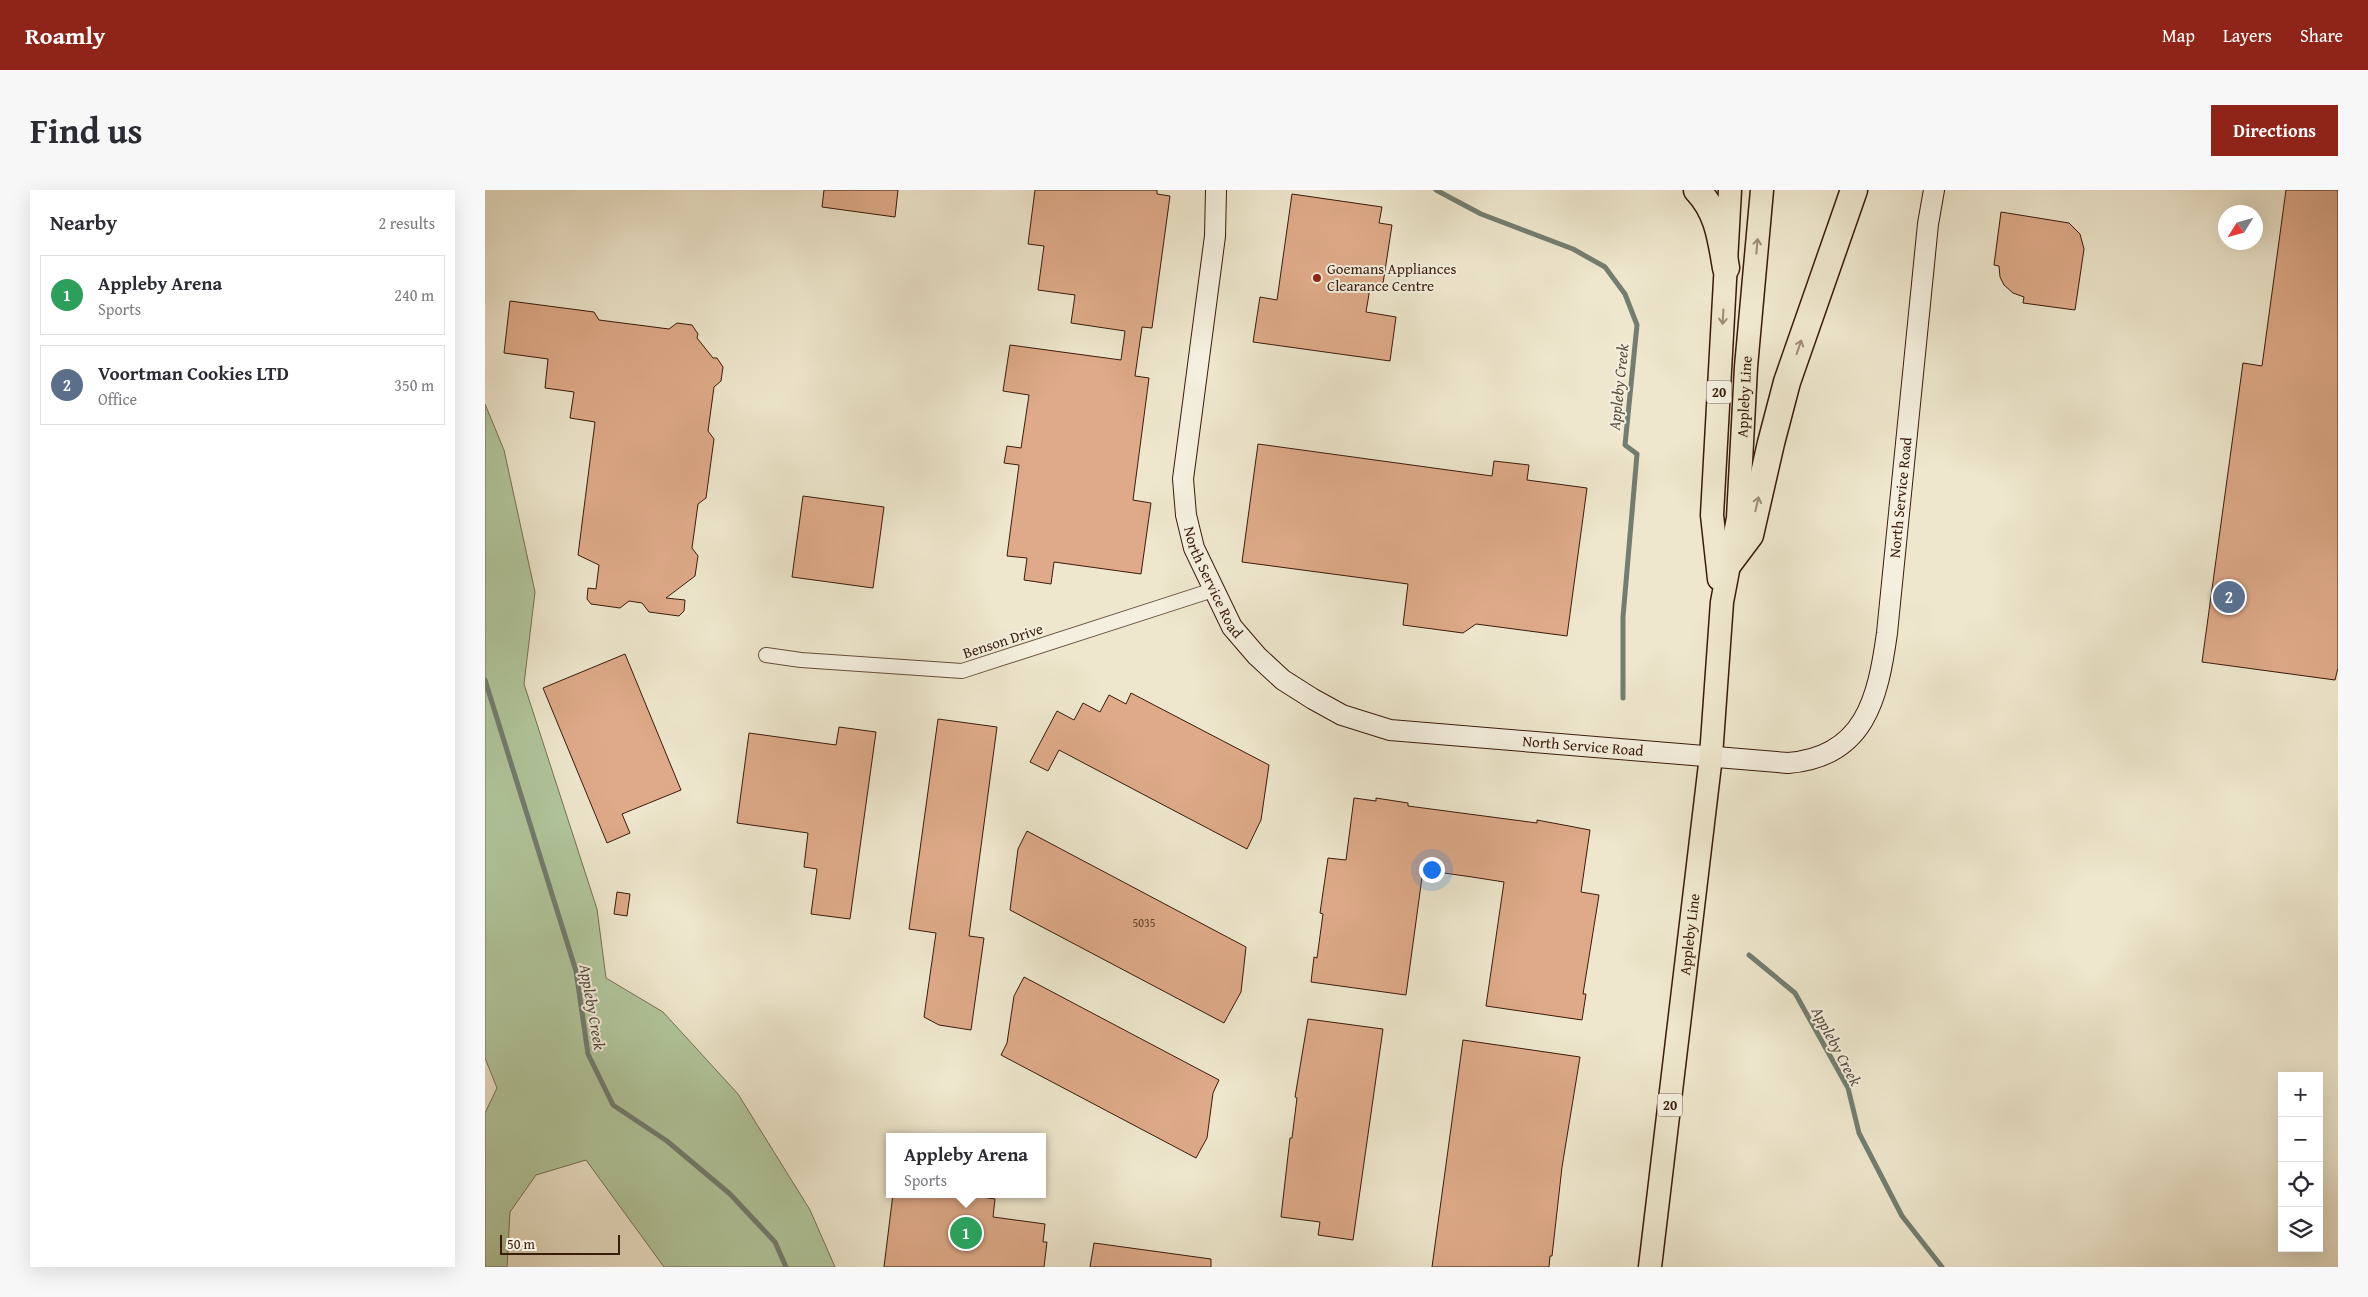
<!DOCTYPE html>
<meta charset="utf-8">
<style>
body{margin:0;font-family:"Gentium Book Plus",serif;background:#f7f7f7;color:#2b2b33}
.controls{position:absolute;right:15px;bottom:15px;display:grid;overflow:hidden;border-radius:0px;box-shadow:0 5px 20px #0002}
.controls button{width:45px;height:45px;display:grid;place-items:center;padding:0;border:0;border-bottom:1px solid #e1e1e2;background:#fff;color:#2b2b33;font:25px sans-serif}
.compass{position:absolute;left:1733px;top:15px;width:45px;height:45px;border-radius:50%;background:#fff;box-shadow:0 5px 20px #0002;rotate:233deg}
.scale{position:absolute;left:15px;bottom:12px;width:120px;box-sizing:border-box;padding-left:5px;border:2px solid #391b0a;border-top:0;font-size:14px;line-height:18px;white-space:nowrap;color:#391b0a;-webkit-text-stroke:4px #f4efde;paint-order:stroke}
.you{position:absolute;left:946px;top:679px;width:18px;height:18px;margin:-12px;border:4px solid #fff;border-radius:50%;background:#1a73e8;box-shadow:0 0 0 8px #1a73e833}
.badge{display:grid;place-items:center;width:32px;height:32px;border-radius:50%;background:#8f2418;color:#fff;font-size:16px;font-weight:700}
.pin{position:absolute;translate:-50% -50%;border:2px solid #fff;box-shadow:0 1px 5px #0006}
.popup{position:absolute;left:401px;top:943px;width:160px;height:65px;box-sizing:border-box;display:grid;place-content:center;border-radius:0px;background:#fff;filter:drop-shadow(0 1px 4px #0005);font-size:16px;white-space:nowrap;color:#7c7c81}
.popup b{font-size:19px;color:#2b2b33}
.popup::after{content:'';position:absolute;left:50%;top:100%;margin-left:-10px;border:10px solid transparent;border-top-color:#fff}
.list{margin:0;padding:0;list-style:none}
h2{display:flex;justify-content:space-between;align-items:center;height:65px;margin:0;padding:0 20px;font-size:21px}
h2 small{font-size:16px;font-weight:400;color:#7c7c81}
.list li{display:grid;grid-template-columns:32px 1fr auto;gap:15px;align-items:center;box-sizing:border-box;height:80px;margin:0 10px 10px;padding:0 10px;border:1px solid #e1e1e2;border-radius:0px}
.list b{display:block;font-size:19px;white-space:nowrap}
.list p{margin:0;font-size:16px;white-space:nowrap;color:#7c7c81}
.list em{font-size:16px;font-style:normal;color:#7c7c81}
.icon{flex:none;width:28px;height:28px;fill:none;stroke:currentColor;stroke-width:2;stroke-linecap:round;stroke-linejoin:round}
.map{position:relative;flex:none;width:1853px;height:1077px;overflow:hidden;border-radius:0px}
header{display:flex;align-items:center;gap:30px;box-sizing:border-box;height:70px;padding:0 25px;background:#8f2418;color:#fff}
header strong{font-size:24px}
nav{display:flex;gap:28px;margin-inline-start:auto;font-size:18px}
.intro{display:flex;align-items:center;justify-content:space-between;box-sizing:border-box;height:120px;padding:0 30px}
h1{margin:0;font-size:35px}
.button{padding:12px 22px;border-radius:0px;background:#8f2418;color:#fff;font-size:18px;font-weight:700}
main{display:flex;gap:30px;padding:0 30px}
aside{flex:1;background:#fff;border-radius:0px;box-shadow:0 5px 20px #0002}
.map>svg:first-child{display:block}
.green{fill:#b2c79d;stroke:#767154}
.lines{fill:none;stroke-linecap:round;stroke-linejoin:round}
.stream{stroke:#737e70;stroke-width:5}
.building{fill:#deaa89;stroke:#391b0a}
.street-casing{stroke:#664e3b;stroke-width:16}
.secondary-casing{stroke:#391b0a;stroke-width:22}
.primary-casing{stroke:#391b0a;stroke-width:25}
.highway-casing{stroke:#391b0a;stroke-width:29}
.street{stroke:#f4efde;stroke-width:14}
.secondary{stroke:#f4efde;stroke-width:20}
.primary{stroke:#eee7cd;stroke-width:22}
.highway{stroke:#eee7cd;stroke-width:26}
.oneway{stroke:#9d8b75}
.poi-dot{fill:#8f2418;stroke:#f4efde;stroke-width:2}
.labels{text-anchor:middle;stroke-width:4;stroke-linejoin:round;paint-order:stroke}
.number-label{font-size:12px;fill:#623f2a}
.shield{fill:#f4efde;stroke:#715b4a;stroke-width:1}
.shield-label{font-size:14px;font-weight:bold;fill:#391b0a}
.poi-label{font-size:15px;fill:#391b0a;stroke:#f4efde;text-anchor:start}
.street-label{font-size:15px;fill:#391b0a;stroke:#f4efde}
.water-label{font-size:16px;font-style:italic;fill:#564d3d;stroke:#f4efde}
</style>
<header>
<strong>Roamly</strong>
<nav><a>Map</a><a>Layers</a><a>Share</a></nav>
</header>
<div class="intro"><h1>Find us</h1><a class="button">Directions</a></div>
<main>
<aside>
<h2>Nearby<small>2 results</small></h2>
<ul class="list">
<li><span class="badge" style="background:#2e9e5b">1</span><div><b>Appleby Arena</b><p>Sports</p></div><em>240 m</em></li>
<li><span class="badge" style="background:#5c6f8a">2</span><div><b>Voortman Cookies LTD</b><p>Office</p></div><em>350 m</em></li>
</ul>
</aside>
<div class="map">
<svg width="1853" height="1077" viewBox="0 0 1853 1077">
<rect width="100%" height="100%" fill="#eee7cd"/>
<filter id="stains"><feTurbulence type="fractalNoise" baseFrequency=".004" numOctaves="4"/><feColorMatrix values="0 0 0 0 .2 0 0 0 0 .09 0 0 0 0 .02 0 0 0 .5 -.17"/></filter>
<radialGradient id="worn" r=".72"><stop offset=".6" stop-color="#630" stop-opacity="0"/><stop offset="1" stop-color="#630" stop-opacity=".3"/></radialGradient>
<!-- green -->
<path class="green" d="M0 214 19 260 50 402 39 494 112 719 121 788 178 822 253 904 325 1020 350 1077H179L101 970 51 985 25 1022 22 1077H0V923L12 898 0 868Z"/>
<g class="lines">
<!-- stream -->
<path class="stream" d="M951 0 996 24 1088 59 1120 77 1140 104 1152 135 1140 255 1152 264 1138 427V508
M0 490 91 781 103 864 128 915 182 951 245 1004 290 1052 301 1077
M1264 765 1310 803 1363 898 1374 943 1417 1026 1457 1077"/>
</g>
<!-- building -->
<path class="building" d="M339 0H413L410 27 337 17Z
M550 0H672V4L685 6 667 138 657 137 650 186 664 188 648 310 666 313 656 384 569 372 566 394 539 390 542 368 522 366 534 275 519 273 522 256 536 258 544 205 518 201 525 155 636 170 640 141 586 133 590 105 553 100 559 56 543 54Z
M1801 0H1853V478L1850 490 1717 472 1758 173 1777 176Z
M807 4 897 17 894 33 907 35 897 100 885 98 881 122 911 127 905 171 768 152 775 107 792 110Z
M1516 22 1584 33 1595 44 1599 59 1590 120 1538 113 1539 107 1528 103 1519 95 1515 87 1514 76 1509 75Z
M25 111 109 122 114 130 184 139 192 133 207 135 213 144 212 148 228 168H232L238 177 236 191 229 197 223 241 229 249 221 308 213 314 207 358 213 366 210 386 181 408 200 410 199 421 194 426 164 422 157 413 144 411 135 418 106 414 102 409 103 398 111 399 114 375 93 365 110 232 85 228 89 202 60 198 63 169 19 163Z
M773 254 1007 286 1009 271 1044 275 1042 290 1102 298 1082 446 991 434 978 443 918 435 923 394 757 372Z
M318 306 399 317 388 398 307 387Z
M140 464 196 600 137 624 145 643 122 653 58 498Z
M646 503 784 575 776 630 762 659 574 560 563 581 545 572 572 521 589 530 598 513 615 522 624 505 641 514Z
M453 529 512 537 484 746 499 748 486 840 454 835 439 827 451 743 424 739Z
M354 537 391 542 365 729 326 724 332 679 319 677 323 643 252 633 264 543 351 555Z
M869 608 891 611V608L923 613V616L1052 633V630L1105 640 1096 702 1114 705 1098 804H1101L1097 830 1001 816 1019 692 987 687 938 680 921 805 826 792 829 767 832 768 838 724 835 723 843 668 861 670Z
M542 641 761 757 756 802 739 833 525 720 533 659Z
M132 702 145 704 142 726 129 724Z
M539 787 734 890 728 903 722 948 711 968 516 865 522 853 529 806Z
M823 829 898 839 868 1050 833 1045 835 1032 796 1027 805 948H807L812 908 810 907Z
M978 850 1095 867 1077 977 1067 1066H1065L1064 1077H947Z
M408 1004H476L510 1009 508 1027 560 1034 558 1052H562L559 1077H399Z
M609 1053 726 1069V1077H605Z"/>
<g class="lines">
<!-- street casing -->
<g class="street-casing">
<path id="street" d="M281 465 316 470 477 481 728 400"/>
</g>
<!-- secondary casing -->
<g class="secondary-casing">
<g id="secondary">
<path id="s1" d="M731 0 730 46 698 289 701 325 709 358 747 437 772 466 798 490 828 509 857 525 905 540 1303 573C1380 567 1393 508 1402 443L1443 34 1449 0"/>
</g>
</g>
<!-- primary casing -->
<g class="primary-casing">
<g id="primary">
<path d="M1234 389 1227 325 1245 0"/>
<path id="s2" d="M1165 1077 1226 566 1237 412 1253 328 1261 177 1277 0"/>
</g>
</g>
<!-- highway casing -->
<g class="highway-casing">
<path id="highway" d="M1212 0C1233 22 1236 49 1241 78
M1244 373 1265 345 1286 253 1302 192 1369 0"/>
</g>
<!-- street -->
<use href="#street" class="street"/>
<!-- secondary -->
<use href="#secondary" class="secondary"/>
<!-- primary -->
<use href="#primary" class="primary"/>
<!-- highway -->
<use href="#highway" class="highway"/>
</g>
<!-- one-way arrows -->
<defs><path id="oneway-shaft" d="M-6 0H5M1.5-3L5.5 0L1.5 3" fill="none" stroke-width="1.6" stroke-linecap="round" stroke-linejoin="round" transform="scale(1.25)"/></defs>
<g class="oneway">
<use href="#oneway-shaft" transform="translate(1272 56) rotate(-85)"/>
<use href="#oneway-shaft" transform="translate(1238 127) rotate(93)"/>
<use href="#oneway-shaft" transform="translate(1314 157) rotate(-71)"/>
<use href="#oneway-shaft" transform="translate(1272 314) rotate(-77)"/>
</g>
<!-- markers -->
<circle class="poi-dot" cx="832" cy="88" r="5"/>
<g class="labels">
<!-- number labels -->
<g class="number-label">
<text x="659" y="737">5035</text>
</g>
<!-- shield labels -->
<g class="shield">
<rect x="1221.5" y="190.5" width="25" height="23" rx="4"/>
<rect x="1172.5" y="903.5" width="25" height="23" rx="4"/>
</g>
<g class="shield-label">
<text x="1234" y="207">20</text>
<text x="1185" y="920">20</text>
</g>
<!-- poi labels -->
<g class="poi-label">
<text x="842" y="84">Goemans Appliances<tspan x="842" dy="17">Clearance Centre</tspan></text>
</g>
<!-- street labels -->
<g class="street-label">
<text dy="5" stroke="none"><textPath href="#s2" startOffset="876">Appleby Line</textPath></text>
<text dy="5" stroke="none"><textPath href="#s1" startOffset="1358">North Service Road</textPath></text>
<text dy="5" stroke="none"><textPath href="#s1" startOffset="400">North Service Road</textPath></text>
<text transform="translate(518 451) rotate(-18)" y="5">Benson Drive</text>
<text dy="5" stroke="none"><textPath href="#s1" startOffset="835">North Service Road</textPath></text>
<text dy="5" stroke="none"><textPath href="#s2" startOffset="335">Appleby Line</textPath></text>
</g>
<!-- water labels -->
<g class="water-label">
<text transform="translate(1133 197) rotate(-84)" y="6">Appleby Creek</text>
<text transform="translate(108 817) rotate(80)" y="6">Appleby Creek</text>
<text transform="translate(1352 856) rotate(62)" y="6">Appleby Creek</text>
</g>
</g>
<rect width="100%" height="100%" filter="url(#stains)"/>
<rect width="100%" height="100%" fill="url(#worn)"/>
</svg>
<div class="controls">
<button>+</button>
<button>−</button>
<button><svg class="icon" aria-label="locate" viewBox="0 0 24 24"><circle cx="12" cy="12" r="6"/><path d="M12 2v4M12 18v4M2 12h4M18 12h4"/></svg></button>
<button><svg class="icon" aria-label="layers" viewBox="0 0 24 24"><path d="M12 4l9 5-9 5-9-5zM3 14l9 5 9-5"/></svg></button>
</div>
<svg class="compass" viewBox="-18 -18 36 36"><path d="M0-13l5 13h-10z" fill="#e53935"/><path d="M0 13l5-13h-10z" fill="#7c7c81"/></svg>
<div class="scale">50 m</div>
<div class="you"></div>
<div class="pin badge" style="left:481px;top:1043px;background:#2e9e5b">1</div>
<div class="popup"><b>Appleby Arena</b>Sports</div>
<div class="pin badge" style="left:1744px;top:407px;background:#5c6f8a">2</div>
</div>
</main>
